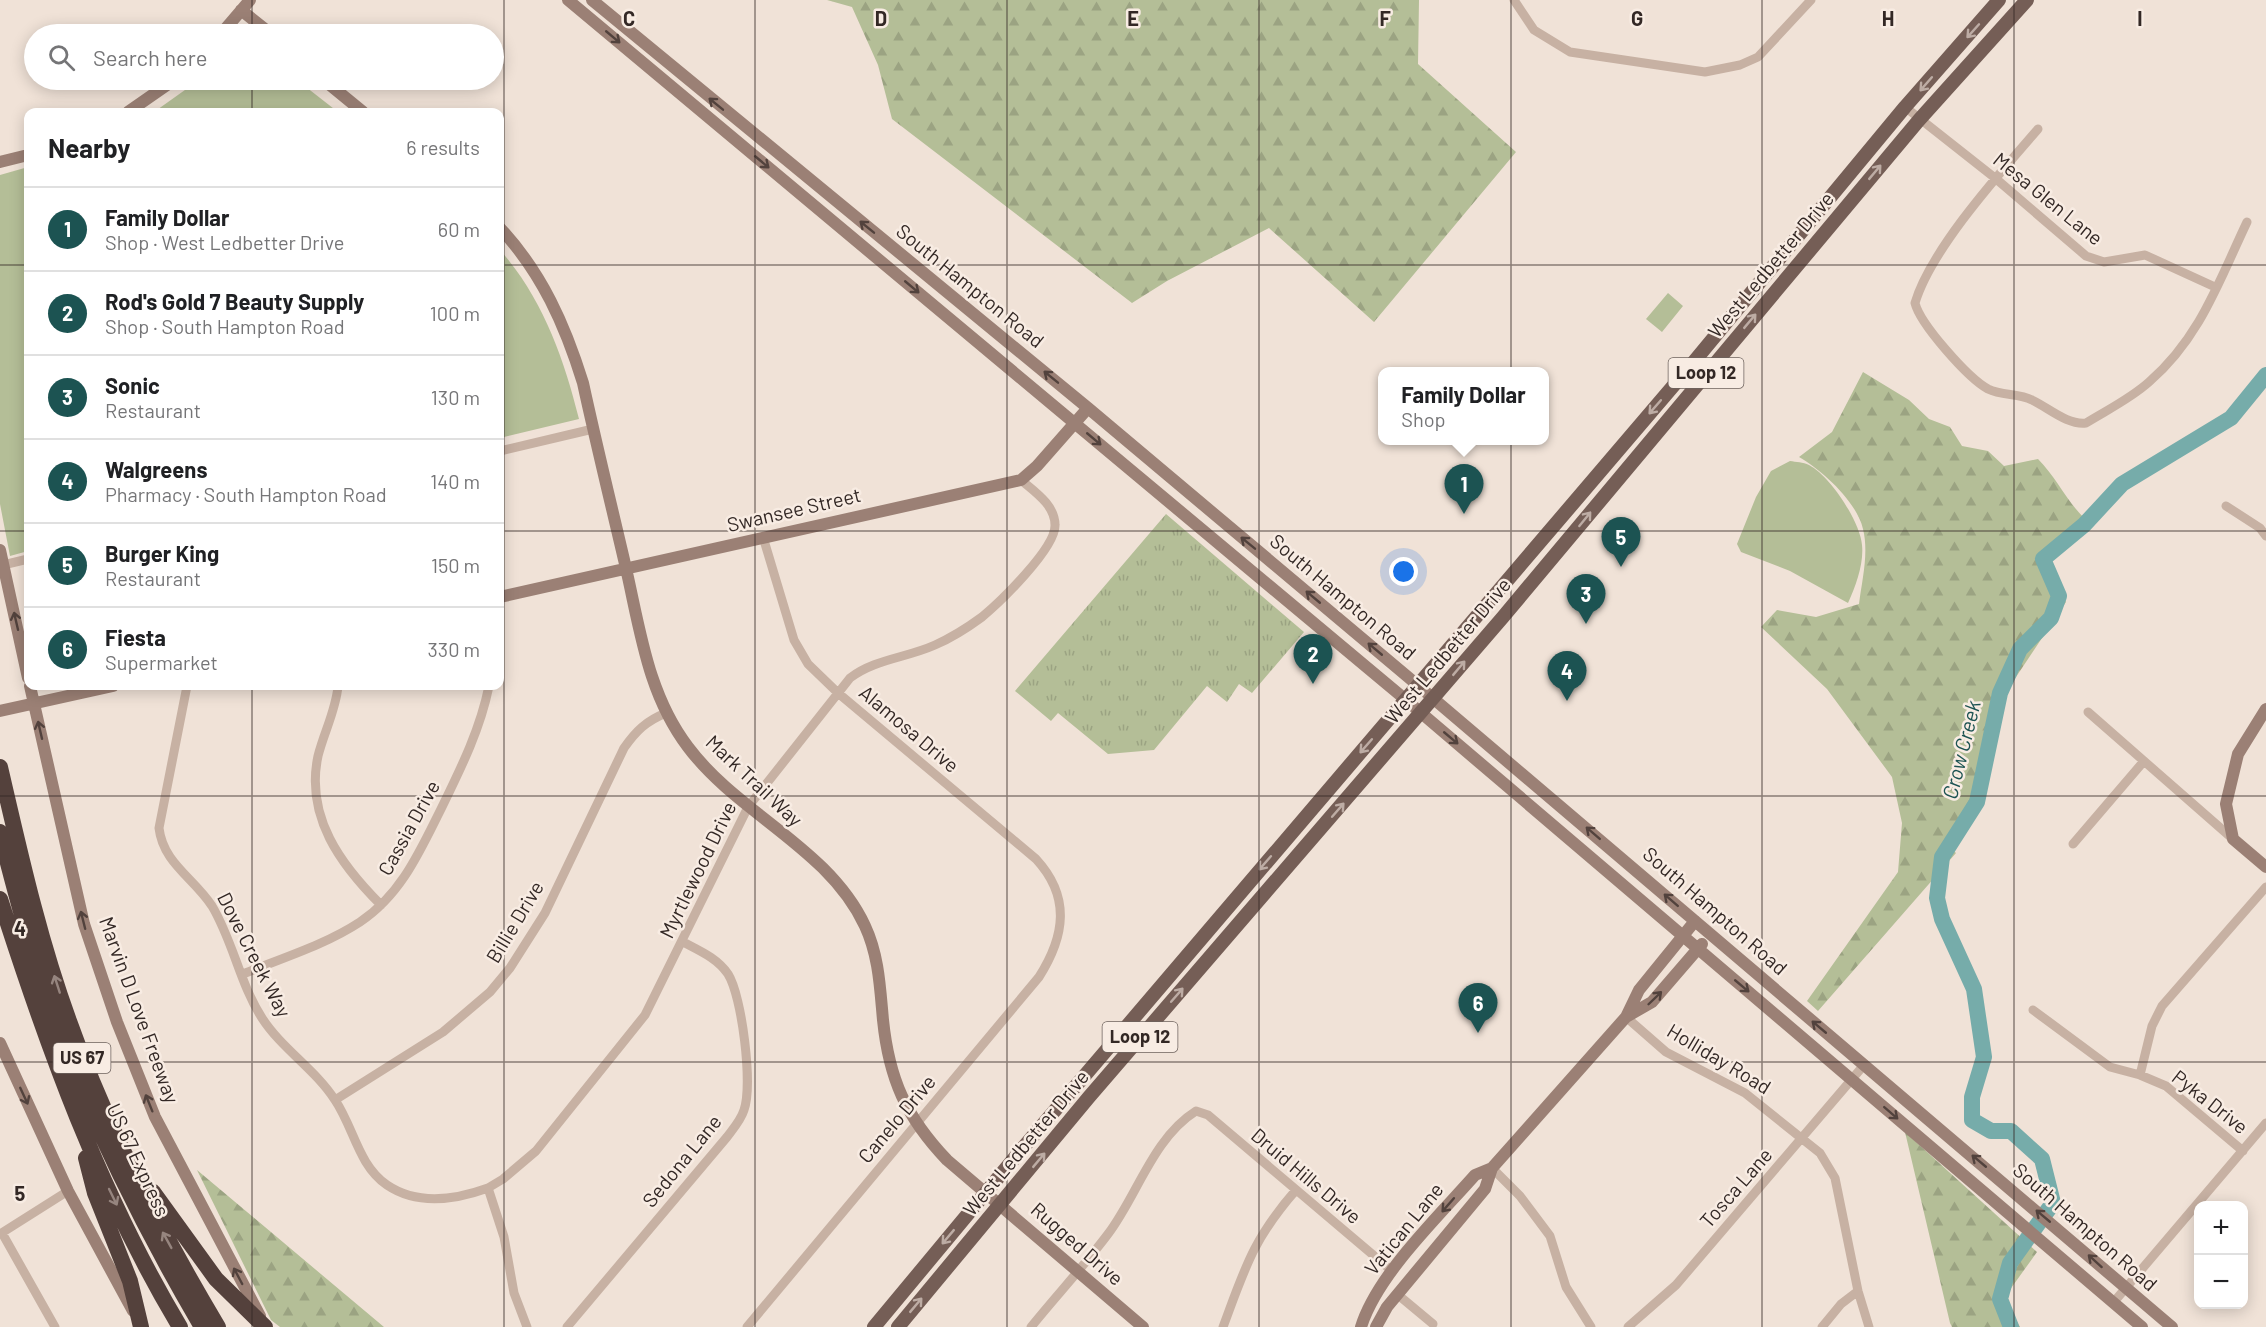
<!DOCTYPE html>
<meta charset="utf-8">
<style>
body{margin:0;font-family:Barlow,sans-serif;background:#f2f2f2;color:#202124}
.controls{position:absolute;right:18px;bottom:18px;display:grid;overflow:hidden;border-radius:12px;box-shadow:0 3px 15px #0003}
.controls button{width:54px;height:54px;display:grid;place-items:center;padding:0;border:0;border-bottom:2px solid #e0e0e0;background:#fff;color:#202124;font:30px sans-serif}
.you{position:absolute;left:1404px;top:572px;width:21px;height:21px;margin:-15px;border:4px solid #fff;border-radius:50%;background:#1a73e8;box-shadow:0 0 0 9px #1a73e833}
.badge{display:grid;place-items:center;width:39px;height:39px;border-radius:50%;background:#1c5352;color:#fff;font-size:20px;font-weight:700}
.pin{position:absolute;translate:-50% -50px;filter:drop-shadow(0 2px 3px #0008)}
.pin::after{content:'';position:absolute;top:32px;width:21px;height:18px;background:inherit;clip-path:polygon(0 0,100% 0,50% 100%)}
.popup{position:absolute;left:1378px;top:367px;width:171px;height:78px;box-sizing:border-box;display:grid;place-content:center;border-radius:12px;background:#fff;filter:drop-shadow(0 2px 4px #0005);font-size:20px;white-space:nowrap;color:#757577}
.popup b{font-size:22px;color:#202124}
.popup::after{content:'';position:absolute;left:50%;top:100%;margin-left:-12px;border:12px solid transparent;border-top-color:#fff}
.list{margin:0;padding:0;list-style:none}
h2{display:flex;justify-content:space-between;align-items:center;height:78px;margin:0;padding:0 24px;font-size:26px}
h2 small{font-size:20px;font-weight:400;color:#757577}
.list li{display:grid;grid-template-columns:39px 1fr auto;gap:18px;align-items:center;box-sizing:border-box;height:84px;padding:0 24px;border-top:2px solid #e0e0e0}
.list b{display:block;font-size:22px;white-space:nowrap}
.list p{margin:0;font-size:20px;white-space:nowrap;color:#757577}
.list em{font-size:20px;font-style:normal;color:#757577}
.icon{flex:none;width:33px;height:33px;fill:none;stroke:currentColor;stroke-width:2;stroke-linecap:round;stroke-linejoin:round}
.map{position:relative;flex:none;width:2266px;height:1327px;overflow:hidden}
.search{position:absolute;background:#fff;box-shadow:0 3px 15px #0003;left:24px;top:24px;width:480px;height:66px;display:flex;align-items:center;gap:15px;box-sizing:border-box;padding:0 21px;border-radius:33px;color:#757577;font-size:22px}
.panel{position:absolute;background:#fff;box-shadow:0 3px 15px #0003;left:24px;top:108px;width:480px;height:582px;border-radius:12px}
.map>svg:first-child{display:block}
.grass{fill:url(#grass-tufts)}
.forest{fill:url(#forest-firs)}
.green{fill:#b4be97}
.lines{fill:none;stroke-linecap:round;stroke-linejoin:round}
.river{stroke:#76acaa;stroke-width:16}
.street{stroke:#c7b1a3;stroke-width:9}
.secondary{stroke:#9b8075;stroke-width:12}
.primary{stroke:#755e56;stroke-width:14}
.highway{stroke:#54413c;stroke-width:16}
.oneway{stroke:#bdaca4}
.oneway2{stroke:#52423d}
.oneway3{stroke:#96857f}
.grid{fill:none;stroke:#332825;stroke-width:1.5;stroke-opacity:0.55}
.labels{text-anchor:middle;stroke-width:5;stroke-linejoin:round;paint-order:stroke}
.shield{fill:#f8ece3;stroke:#6e635e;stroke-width:1.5}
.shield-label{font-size:18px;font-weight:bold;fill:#332825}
.street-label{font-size:20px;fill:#332825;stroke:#f8ece3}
.water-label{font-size:21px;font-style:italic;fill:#1c5352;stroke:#f8ece3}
.grid-label{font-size:20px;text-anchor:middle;font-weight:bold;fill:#332825;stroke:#f8ece3;stroke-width:5;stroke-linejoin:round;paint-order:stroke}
</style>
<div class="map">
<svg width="2266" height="1327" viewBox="0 0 2266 1327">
<defs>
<pattern id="grass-tufts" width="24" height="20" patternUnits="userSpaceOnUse" patternTransform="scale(1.5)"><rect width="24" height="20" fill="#b4be97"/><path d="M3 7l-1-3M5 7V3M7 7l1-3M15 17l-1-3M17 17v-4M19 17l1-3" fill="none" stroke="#9ba382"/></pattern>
<pattern id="forest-firs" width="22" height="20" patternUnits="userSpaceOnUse" patternTransform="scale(1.5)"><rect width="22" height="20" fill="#b4be97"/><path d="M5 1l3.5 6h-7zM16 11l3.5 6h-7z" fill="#9ba382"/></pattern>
</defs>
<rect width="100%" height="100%" fill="#f0e2d7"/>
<!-- grass -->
<path class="grass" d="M1166 514 1304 632 1252 693 1239 684 1227 702 1207 686 1154 750 1108 754 1058 713 1051 721 1015 691Z"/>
<!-- forest -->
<path class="forest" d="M827 0H1419L1418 64 1516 152 1374 322 1269 228 1167 281 1132 303 892 119 878 65 852 7Z
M1863 372 1909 400 1929 419 1950 427 1962 446 1988 451 2004 466 2038 459C2056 477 2066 500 2084 518L2046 561 2066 602 2000 701 1983 788 1947 845 1956 853 1818 1011 1807 1001 1898 872 1902 823 1892 777 1827 689 1761 627 1777 610 1816 617 1859 604C1862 580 1869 553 1863 529 1857 502 1822 470 1799 457L1832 432Z
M1905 1132 2037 1252 2004 1298 2020 1327H1952L1950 1323Z
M197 1170 384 1327H280L271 1320Z"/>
<!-- green -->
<path class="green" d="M199 80H297L338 112H154Z
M28 167V551L10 556 0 504V175Z
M500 250C542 297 564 358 579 419L500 438Z
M1668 293 1683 306 1662 332 1646 319Z
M1790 461C1796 462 1803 462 1809 465 1830 476 1860 521 1862 545 1864 563 1856 586 1848 603L1790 571 1741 552 1737 544 1756 497 1771 471Z"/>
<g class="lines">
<!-- river -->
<path class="river" d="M2011 1327 2000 1299 2010 1263 2053 1203 2042 1159 2011 1131H1991L1972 1120V1097L1984 1057 1974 989 1942 919 1937 898 1942 857 1977 802 2000 693 2020 649 2051 618 2059 596 2043 559 2084 525 2122 484 2231 418 2266 375"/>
<!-- street -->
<path class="street" d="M1514 0 1534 30 1570 52 1705 72 1740 65 1758 57 1811 0
M1905 107 1995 178 2086 256 2104 262 2145 255 2215 287
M2038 129C2000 173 1931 249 1915 303 1920 324 1968 378 1988 389 2002 396 2019 393 2032 400 2049 408 2067 425 2086 423 2107 410 2130 399 2149 382 2200 338 2219 281 2247 222
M500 451 593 429
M2226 506 2260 528 2266 536
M3 565 28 559
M187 686 159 828C163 863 194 878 212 906 233 941 240 984 262 1018 282 1049 315 1069 335 1100 354 1128 358 1165 387 1185 418 1206 455 1200 488 1188L504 1237 514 1293 527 1327
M338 686C336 710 324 732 318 756 305 817 341 865 381 905
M2088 712 2233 839
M2073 844 2144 761
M243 974C282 958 325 945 360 922 401 895 420 851 441 809 461 768 480 730 489 686
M2033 1010 2110 1067 2140 1075 2166 1086 2243 1151
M1626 1017 1666 1052 1745 1093 1820 1153 1835 1178 1858 1291 1869 1327
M2140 1075 2152 1026 2162 1006 2266 887
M335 1100 443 1032 490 992 510 968 545 913 624 748C636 731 646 721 666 713
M1492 1168 1520 1196 1550 1236 1566 1287 1591 1327
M488 1188 503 1179 536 1151 645 1015 748 807 850 678C875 659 906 658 935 645 951 638 967 628 982 617 1000 602 1056 548 1055 525 1055 505 1035 492 1021 480
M2 1233 55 1327
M0 1234 68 1191
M1397 1294 1433 1324
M2113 1303 2266 1123
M567 1327 727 1137C733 1129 741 1120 744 1110 753 1085 742 996 728 974 717 958 700 951 683 942
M747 1327 1039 977C1065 936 1071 897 1036 859L838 693 808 664 794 640 763 537
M1031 1327C1056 1296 1084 1266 1108 1234 1137 1196 1153 1138 1196 1111L1208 1115 1392 1271
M1223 1327C1245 1268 1253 1239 1296 1190
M1628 1327 1676 1285 1864 1065
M1822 1327 1841 1304 1858 1291"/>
<!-- secondary -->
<path class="secondary" d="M568 0 1406 700 2142 1327
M592 0 1088 408 1408 677 2172 1327
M241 10 271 34
M221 34 250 0
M324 80 363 112
M128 112 174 80
M0 162 28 155
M500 228C542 273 565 325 583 383 596 443 611 504 625 564 640 628 647 693 688 747 738 814 829 848 865 926 879 956 880 988 883 1020 889 1079 906 1117 947 1160L1143 1327
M0 550 28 678
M500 597 1021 480 1037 466 1088 408
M30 686 84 924 117 1022 155 1117 260 1316
M2266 709 2238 754 2226 804 2233 839 2266 867
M0 711 113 686
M1626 1017 1652 1002 1702 944
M0 1043 68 1191 133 1311
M1361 1327C1377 1275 1438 1217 1475 1175L1492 1168
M1376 1327 1387 1307 1485 1189 1492 1168 1626 1017 1639 990 1695 921"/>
<!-- primary -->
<path class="primary" d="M874 1327 1022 1149 1692 364 1905 107 1999 0
M898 1327 1089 1097 1503 617 1919 120 2027 0"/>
<!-- highway -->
<path class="highway" d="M0 767C20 853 39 939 69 1021 107 1128 160 1230 218 1327
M0 832C21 915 44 999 77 1079 113 1165 155 1247 202 1327
M0 899C47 1046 100 1194 180 1327
M86 1158 95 1193 130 1281 141 1327
M153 1192 216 1279 265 1327"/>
</g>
<!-- one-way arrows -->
<defs><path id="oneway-shaft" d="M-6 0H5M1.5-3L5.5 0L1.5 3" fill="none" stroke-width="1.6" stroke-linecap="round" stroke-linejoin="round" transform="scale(1.5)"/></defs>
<g class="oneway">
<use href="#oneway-shaft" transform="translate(1973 31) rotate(132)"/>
<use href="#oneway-shaft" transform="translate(1926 84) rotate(131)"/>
<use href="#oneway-shaft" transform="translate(1875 172) rotate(-50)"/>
<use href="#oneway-shaft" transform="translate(1750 321) rotate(-50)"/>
<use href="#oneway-shaft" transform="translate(1655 407) rotate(131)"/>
<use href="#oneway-shaft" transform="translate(1585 519) rotate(-51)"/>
<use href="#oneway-shaft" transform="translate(1459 668) rotate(-50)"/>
<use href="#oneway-shaft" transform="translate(1366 746) rotate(131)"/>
<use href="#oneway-shaft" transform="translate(1338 810) rotate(-49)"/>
<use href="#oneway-shaft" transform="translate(1265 863) rotate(131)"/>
<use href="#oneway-shaft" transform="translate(1177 995) rotate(-49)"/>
<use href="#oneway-shaft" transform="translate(1039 1160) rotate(-50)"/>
<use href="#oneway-shaft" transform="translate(948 1237) rotate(130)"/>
<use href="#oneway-shaft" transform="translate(916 1305) rotate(-50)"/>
</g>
<g class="oneway2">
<use href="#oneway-shaft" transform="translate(613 37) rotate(40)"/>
<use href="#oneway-shaft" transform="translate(716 104) rotate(-141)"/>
<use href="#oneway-shaft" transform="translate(762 162) rotate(40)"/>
<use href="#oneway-shaft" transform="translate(867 227) rotate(-141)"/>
<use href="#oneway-shaft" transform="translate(912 287) rotate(40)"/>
<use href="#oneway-shaft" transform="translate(1051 377) rotate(-141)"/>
<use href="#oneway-shaft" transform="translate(1094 439) rotate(40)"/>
<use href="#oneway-shaft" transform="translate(1248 543) rotate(-141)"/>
<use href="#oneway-shaft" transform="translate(1313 597) rotate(-140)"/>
<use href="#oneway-shaft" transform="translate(16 621) rotate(-103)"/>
<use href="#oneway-shaft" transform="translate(1375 649) rotate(-140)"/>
<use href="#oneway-shaft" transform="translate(40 730) rotate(-103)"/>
<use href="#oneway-shaft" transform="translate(1451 738) rotate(40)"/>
<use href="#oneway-shaft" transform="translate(1593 833) rotate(-139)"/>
<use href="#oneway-shaft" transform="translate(1671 900) rotate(-139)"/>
<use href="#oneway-shaft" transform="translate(83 920) rotate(-104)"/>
<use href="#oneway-shaft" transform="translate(1742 986) rotate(40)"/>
<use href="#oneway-shaft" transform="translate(1655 998) rotate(-44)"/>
<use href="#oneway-shaft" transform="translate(1819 1027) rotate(-140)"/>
<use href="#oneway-shaft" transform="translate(24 1096) rotate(65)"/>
<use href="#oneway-shaft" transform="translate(149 1103) rotate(-112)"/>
<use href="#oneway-shaft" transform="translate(1891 1113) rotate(41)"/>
<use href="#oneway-shaft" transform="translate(1979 1161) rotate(-140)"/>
<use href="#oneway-shaft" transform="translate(1448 1205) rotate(131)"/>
<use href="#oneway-shaft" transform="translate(2043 1216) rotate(-140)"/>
<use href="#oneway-shaft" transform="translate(2095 1261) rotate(-138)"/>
<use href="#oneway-shaft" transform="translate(238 1276) rotate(-118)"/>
</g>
<g class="oneway3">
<use href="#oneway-shaft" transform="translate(57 984) rotate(-108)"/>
<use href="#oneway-shaft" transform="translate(113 1197) rotate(64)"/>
<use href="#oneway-shaft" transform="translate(167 1240) rotate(-119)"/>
</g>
<!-- grid -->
<path class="grid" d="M252 0V34M504 0V1327M755 0V1327M1007 0V1327M1259 0V1327M1511 0V1327M1762 0V1327M2014 0V1327M252 80V112M0 265H28M500 265H2266M0 531H28M500 531H2266M252 686V1327M0 796H2266M0 1062H2266"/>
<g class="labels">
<!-- shield labels -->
<g class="shield">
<rect x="1668.5" y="358" width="75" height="30" rx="4.5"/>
<rect x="1102.5" y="1022" width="75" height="30" rx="4.5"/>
<rect x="53.5" y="1043" width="57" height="30" rx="4.5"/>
</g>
<g class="shield-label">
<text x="1706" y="379">Loop 12</text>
<text x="1140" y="1043">Loop 12</text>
<text x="82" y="1064">US 67</text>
</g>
<!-- street labels -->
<g class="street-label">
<text transform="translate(2048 199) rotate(39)" y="7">Mesa Glen Lane</text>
<text transform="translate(1771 265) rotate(-50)" y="7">West Ledbetter Drive</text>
<text transform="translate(970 286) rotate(39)" y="7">South Hampton Road</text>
<text transform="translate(794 510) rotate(-13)" y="7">Swansee Street</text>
<text transform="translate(1343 597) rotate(40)" y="7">South Hampton Road</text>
<text transform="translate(1448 651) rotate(-50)" y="7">West Ledbetter Drive</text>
<text transform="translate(909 729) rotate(40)" y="7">Alamosa Drive</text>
<text transform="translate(754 781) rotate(43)" y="7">Mark Trail Way</text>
<text transform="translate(409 828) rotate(-61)" y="7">Cassia Drive</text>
<text transform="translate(698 870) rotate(-64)" y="7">Myrtlewood Drive</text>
<text transform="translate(1715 911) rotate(41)" y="7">South Hampton Road</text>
<text transform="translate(515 922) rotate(-59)" y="7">Billie Drive</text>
<text transform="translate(254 955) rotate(63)" y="7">Dove Creek Way</text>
<text transform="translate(139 1010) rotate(70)" y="7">Marvin D Love Freeway</text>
<text transform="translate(1719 1059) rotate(31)" y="7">Holliday Road</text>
<text transform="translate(2210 1102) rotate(38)" y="7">Pyka Drive</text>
<text transform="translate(897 1119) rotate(-50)" y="7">Canelo Drive</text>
<text transform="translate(1026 1143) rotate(-50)" y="7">West Ledbetter Drive</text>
<text transform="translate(138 1160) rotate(65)" y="7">US 67 Express</text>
<text transform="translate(682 1161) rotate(-51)" y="7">Sedona Lane</text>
<text transform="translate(1306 1176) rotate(40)" y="7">Druid Hills Drive</text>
<text transform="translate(1736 1188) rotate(-49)" y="7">Tosca Lane</text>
<text transform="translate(2085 1227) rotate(41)" y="7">South Hampton Road</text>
<text transform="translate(1404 1229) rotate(-51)" y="7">Vatican Lane</text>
<text transform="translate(1077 1244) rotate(41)" y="7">Rugged Drive</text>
</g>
<!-- water labels -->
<g class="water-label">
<text transform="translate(1962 750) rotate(-76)" y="7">Crow Creek</text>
</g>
</g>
<g class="grid-label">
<text x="629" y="26">C</text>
<text x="881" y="26">D</text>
<text x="1133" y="26">E</text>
<text x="1385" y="26">F</text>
<text x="1637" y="26">G</text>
<text x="1888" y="26">H</text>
<text x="2140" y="26">I</text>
<text x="20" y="936">4</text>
<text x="20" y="1201">5</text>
</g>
</svg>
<div class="controls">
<button>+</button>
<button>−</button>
</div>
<div class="you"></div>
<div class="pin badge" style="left:1464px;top:514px">1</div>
<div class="popup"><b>Family Dollar</b>Shop</div>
<div class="pin badge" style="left:1313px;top:684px">2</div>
<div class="pin badge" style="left:1586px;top:624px">3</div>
<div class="pin badge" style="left:1567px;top:701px">4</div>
<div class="pin badge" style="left:1621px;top:567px">5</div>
<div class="pin badge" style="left:1478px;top:1033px">6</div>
<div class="search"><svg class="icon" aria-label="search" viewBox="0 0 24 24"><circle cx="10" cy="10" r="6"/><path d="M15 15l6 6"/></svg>Search here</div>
<section class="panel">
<h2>Nearby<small>6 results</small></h2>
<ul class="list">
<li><span class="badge">1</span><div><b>Family Dollar</b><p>Shop · West Ledbetter Drive</p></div><em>60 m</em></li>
<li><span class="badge">2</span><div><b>Rod's Gold 7 Beauty Supply</b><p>Shop · South Hampton Road</p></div><em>100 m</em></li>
<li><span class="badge">3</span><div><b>Sonic</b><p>Restaurant</p></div><em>130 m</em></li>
<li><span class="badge">4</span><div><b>Walgreens</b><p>Pharmacy · South Hampton Road</p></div><em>140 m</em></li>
<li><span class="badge">5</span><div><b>Burger King</b><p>Restaurant</p></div><em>150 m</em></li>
<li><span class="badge">6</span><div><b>Fiesta</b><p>Supermarket</p></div><em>330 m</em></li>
</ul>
</section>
</div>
